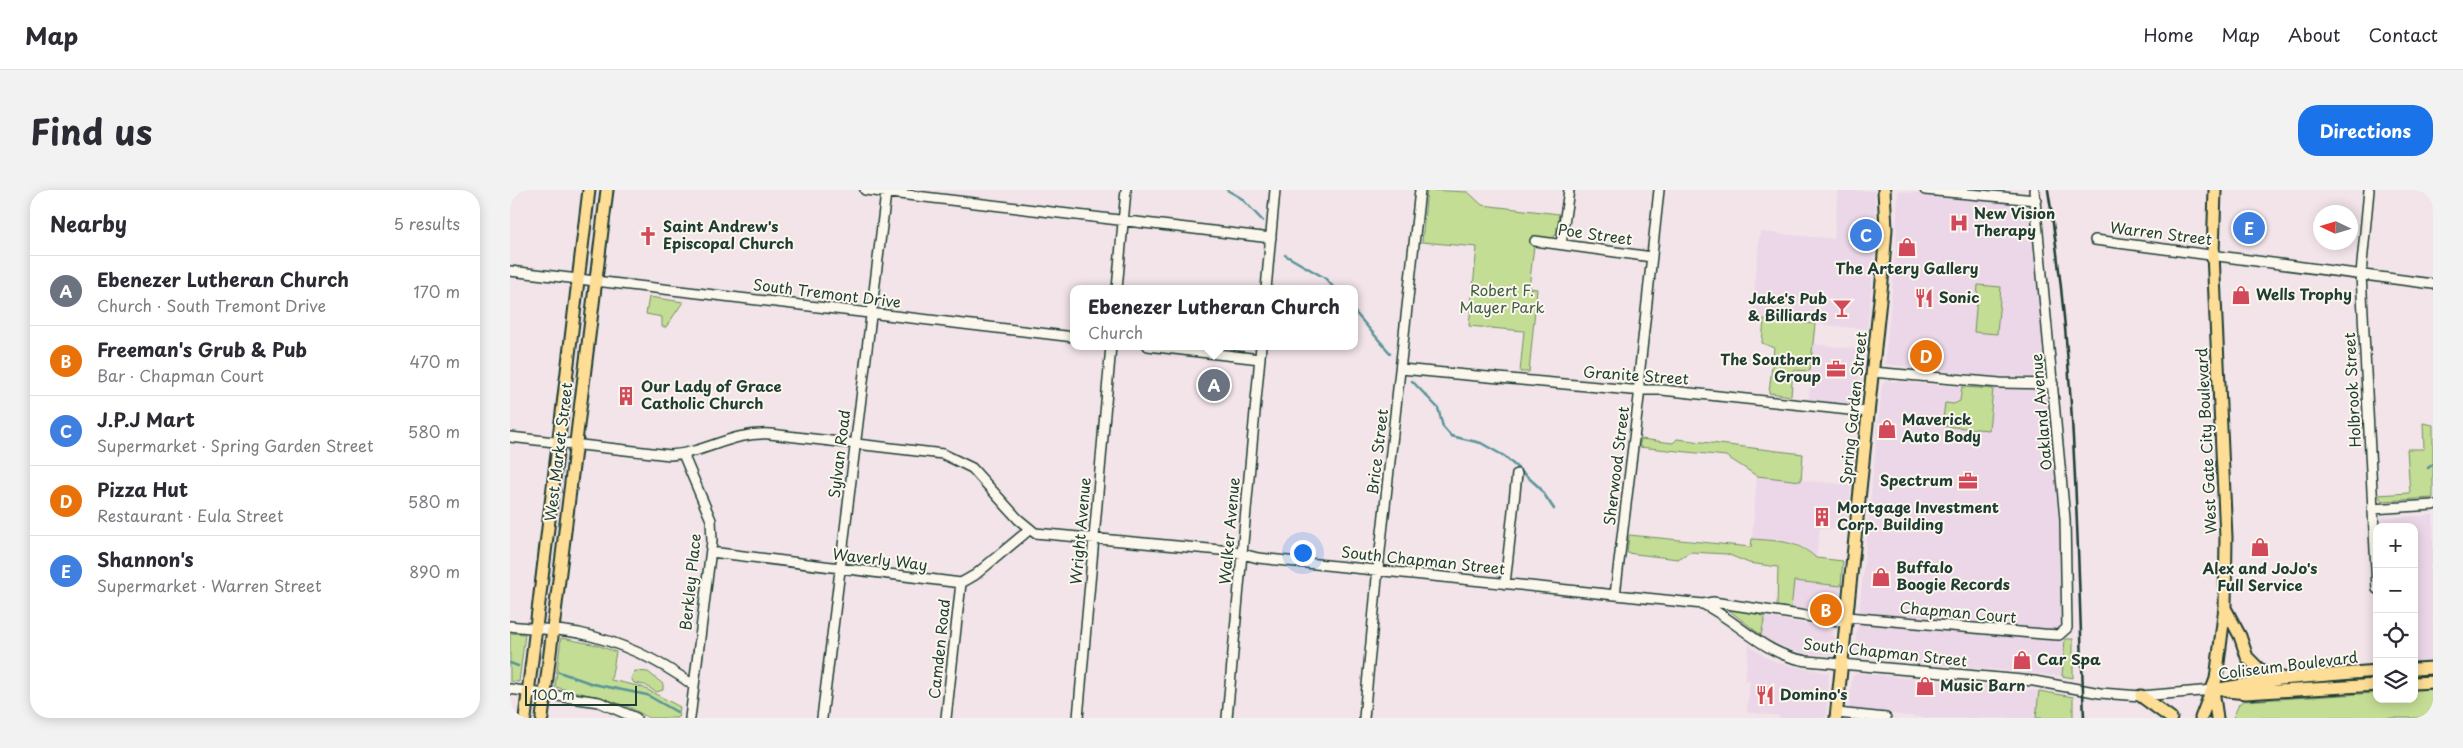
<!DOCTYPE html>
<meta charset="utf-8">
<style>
body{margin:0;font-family:"Playpen Sans",sans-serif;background:#f2f2f3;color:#2b2b33}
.controls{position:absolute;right:15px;bottom:15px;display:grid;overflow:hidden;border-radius:10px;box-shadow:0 2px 12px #0003}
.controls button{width:45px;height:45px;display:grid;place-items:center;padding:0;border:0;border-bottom:1px solid #e1e1e2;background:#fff;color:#2b2b33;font:25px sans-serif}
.compass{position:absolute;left:1803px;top:15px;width:45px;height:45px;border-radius:50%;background:#fff;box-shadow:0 2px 12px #0003;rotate:274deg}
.scale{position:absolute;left:15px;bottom:12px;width:112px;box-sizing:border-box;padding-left:5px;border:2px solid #1f3d34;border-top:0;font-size:14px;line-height:18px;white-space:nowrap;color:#1f3d34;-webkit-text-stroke:4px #fbf7ec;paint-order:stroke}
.you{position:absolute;left:792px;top:362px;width:18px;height:18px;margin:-12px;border:4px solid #fff;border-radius:50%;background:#1a73e8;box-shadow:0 0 0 8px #1a73e833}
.badge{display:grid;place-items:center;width:32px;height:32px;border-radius:50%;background:#1a73e8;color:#fff;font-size:16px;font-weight:700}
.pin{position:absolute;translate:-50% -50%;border:2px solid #fff;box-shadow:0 1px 5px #0006}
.popup{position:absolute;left:560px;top:95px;width:288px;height:65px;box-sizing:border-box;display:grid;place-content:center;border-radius:10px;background:#fff;filter:drop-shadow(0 1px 4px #0005);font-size:16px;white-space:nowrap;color:#7c7c81}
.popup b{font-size:19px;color:#2b2b33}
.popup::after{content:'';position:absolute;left:50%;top:100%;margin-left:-10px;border:10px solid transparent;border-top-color:#fff}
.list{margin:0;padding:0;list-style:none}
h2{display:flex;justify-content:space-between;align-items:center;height:65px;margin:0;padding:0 20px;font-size:21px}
h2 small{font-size:16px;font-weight:400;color:#7c7c81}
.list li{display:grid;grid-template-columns:32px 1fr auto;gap:15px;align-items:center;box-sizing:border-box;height:70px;padding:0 20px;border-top:1px solid #e1e1e2}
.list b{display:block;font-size:19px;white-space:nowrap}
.list p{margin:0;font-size:16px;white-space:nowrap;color:#7c7c81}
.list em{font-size:16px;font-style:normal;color:#7c7c81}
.icon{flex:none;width:28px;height:28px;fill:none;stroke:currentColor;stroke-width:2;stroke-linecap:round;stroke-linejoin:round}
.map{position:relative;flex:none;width:1923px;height:528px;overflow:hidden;border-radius:20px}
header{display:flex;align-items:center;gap:30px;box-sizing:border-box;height:70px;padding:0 25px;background:#fff;border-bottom:1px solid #e1e1e2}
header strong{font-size:24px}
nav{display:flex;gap:28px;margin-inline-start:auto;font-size:18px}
.intro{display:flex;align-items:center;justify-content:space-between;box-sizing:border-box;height:120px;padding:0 30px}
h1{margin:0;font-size:35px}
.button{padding:12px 22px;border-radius:20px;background:#1a73e8;color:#fff;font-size:18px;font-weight:700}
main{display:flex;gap:30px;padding:0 30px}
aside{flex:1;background:#fff;border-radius:20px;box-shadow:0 2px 12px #0003}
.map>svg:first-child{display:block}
.built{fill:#ebd7e7}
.green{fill:#c4dd94;stroke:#728d64}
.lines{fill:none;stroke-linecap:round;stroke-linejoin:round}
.stream{stroke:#589498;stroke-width:2.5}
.minor-casing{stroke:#1f3d34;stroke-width:12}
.major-casing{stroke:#1f3d34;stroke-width:15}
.minor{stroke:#fbf7ec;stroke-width:9}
.major{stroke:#fedd96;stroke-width:11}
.rail{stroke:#1f3d34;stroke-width:2.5}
.labels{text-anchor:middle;stroke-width:4;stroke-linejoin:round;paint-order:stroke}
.poi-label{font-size:15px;font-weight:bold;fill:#1f3d34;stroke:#fbf7ec;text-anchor:start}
.street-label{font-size:15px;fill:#1f3d34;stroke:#fbf7ec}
.park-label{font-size:15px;fill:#405d47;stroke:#fbf7ec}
</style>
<header>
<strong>Map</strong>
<nav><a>Home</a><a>Map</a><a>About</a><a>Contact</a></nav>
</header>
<div class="intro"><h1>Find us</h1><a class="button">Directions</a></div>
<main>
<aside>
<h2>Nearby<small>5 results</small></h2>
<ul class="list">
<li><span class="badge" style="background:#6b7280">A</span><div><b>Ebenezer Lutheran Church</b><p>Church · South Tremont Drive</p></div><em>170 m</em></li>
<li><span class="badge" style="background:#e8710a">B</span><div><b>Freeman's Grub &amp; Pub</b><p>Bar · Chapman Court</p></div><em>470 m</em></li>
<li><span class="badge" style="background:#3f7fe0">C</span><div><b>J.P.J Mart</b><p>Supermarket · Spring Garden Street</p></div><em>580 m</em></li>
<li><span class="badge" style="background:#e8710a">D</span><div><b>Pizza Hut</b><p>Restaurant · Eula Street</p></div><em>580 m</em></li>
<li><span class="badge" style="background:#3f7fe0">E</span><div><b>Shannon's</b><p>Supermarket · Warren Street</p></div><em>890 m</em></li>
</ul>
</aside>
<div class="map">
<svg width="1923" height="528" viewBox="0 0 1923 528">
<rect width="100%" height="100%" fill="#f2e4e9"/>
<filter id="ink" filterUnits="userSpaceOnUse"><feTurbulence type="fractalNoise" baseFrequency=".02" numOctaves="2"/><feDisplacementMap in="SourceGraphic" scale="10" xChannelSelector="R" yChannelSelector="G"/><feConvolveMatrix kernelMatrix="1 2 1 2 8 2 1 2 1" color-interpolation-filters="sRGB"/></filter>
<g filter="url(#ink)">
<!-- built -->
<path class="built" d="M1328 0 1365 1 1366 50 1357 139 1242 128 1250 42 1324 49Z
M1388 1 1520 16 1537 181 1535 185 1531 187 1483 186 1375 174 1386 60Z
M1303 154 1354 160 1347 215 1299 210Z
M1376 191 1452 197 1450 211 1444 214 1433 236 1478 240 1483 199 1533 201 1539 205 1550 343 1554 433 1546 442 1349 424 1372 195Z
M1247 286 1341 295 1337 340 1310 338 1306 368 1296 358 1284 353 1242 349Z
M1923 325V374H1920L1921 387 1923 386V470L1904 471V337H1873L1872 328Z
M1284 391 1331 396 1328 423 1326 424 1281 419Z
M1255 427 1309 436 1317 440 1322 442 1325 449 1323 463 1321 465 1289 462 1263 453 1251 445Z
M1348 430 1555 449 1552 486 1347 467 1344 464Z
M1239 455 1257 468 1272 474 1319 483 1316 528H1269V526L1237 522 1240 491 1235 490Z
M1347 483 1529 501 1526 528H1418L1339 519 1342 487Z"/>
<!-- green -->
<path class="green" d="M917 0 958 2 972 15 1049 24 1046 45 1040 49 1025 47 1019 98 1027 99 1019 182H1010L1014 141 959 136 967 57 912 52Z
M1468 95 1491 97 1487 144 1464 142Z
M139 107 173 112 156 137H152V127L136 124Z
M1254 129 1305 134 1300 181 1283 180 1281 206 1259 203 1264 158 1252 153Z
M1452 197 1483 199 1479 240 1432 236 1435 213 1444 214 1450 211Z
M1913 233 1923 235V308L1872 311 1868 305 1900 303 1897 259H1914Z
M1131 249 1163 253 1167 249 1293 264 1291 291 1247 286 1216 266 1129 257Z
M1119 345 1241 357 1242 349C1266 351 1288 350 1306 368L1333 371 1331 396 1284 391 1281 419 1267 417 1268 377 1239 373 1217 364 1180 362 1168 369 1117 363Z
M1220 419 1242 422 1255 427 1251 445 1220 421Z
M0 443 15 444 9 492 0 491Z
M51 448 87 455 106 462 101 490 132 497 170 517 168 528H139L119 517 92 508 45 497Z
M1555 449H1563V488L1552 486Z
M125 481 138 482 153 494V500L146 502 135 495 124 493 121 488Z
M1923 499V528H1723L1729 514 1733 511 1867 503V509H1904V500Z
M1529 501 1563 507V528H1526Z"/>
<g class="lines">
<!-- stream -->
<path class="stream" d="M717 0 731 8 753 31
M775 65 815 88 825 99
M844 121 880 163
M902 191 928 218 933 237 941 246 971 253 994 266 1030 298 1044 319
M1918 278 1923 274
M0 473 8 476
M49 482 83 494 137 505 167 522"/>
<!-- minor casing -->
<g class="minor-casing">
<path id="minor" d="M355 0 761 48
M1415 0 1526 10
M1859 0 1851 84 1867 399
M1585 50 1923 94
M1025 51 1142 67
M1051 54 1059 0
M0 81 564 147
M607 99 616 0
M756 99 765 0
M638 156 750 169
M891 179 1121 200H1152L1358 222
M1362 182 1490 193 1543 194
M0 247 160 265C197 263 220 242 260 244L433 264 462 278 508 329 525 343 721 361 748 368 1193 414C1231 433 1254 465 1297 471L1524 491 1590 503 1631 506 1703 500
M173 264 201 330 202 351 180 528
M1862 319 1923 315
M201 362 451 393 465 385 519 340
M995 394 1007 284
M1105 405 1129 207V187L1149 0
M1193 414 1203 412 1336 432
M1337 427 1533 444 1549 445 1557 438 1555 329 1524 0
M0 436C23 439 47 439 69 443 110 452 149 470 183 495
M0 499 89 512 126 528
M1327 523 1376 528
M312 528 376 3
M436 528 451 393
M568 528 601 156
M717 528 751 156
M854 528 867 388 910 0"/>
</g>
<!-- major casing -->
<g class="major-casing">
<path id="major" d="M1715 418 1730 446 1737 467 1749 479 1772 488
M1904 479 1923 478
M1904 493 1923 492
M1703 500 1770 489 1867 481
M1703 500 1707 528
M1717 501 1736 503 1867 495
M1631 506 1661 528
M15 528 79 0
M32 528 97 0
M1326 528 1372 91 1376 39 1374 0
M1691 528 1706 489 1715 417 1716 347 1703 64 1705 0"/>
</g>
<!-- minor -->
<use href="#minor" class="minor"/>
<!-- major -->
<use href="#major" class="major"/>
<!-- rail -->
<path class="rail" d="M1538 0C1566 174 1567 352 1574 528"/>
</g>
</g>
<!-- icons -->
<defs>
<g id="hospital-bare" transform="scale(1.5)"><path d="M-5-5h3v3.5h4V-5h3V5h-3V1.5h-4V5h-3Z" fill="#d1495b" stroke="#fbf7ec" stroke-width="2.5" paint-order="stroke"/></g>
<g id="church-bare" transform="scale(1.5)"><path d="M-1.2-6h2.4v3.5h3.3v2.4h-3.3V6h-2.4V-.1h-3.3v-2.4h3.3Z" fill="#d1495b" stroke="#fbf7ec" stroke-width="2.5" paint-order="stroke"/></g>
<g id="shop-bare" transform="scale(1.5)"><path d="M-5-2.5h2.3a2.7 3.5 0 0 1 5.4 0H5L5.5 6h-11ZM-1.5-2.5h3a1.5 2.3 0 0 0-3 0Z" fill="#d1495b" stroke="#fbf7ec" stroke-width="2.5" paint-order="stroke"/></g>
<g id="restaurant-bare" transform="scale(1.5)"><path d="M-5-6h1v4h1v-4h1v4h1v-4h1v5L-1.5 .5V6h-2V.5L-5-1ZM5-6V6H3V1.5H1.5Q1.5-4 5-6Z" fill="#d1495b" stroke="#fbf7ec" stroke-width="2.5" paint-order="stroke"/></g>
<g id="bar-bare" transform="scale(1.5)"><path d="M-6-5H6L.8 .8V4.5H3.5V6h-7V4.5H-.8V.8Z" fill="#d1495b" stroke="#fbf7ec" stroke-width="2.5" paint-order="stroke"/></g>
<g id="office-bare" transform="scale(1.5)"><path d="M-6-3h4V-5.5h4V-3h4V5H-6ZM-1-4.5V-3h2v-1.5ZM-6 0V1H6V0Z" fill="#d1495b" stroke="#fbf7ec" stroke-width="2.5" paint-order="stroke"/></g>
<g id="building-bare" transform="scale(1.5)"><path d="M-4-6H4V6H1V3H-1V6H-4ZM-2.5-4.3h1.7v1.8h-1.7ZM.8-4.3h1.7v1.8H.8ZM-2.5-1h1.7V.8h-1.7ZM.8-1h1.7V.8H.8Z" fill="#d1495b" stroke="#fbf7ec" stroke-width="2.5" paint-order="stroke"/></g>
</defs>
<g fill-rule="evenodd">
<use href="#hospital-bare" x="1449" y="33"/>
<use href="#church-bare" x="138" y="46"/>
<use href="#shop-bare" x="1397" y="57"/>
<use href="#shop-bare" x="1731" y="105"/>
<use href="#restaurant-bare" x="1414" y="108"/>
<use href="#bar-bare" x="1332" y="118"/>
<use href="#office-bare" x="1326" y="179"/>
<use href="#building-bare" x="116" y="206"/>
<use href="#shop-bare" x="1377" y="239"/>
<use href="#office-bare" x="1458" y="291"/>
<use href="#building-bare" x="1312" y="327"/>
<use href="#shop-bare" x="1750" y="357"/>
<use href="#shop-bare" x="1371" y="387"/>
<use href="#shop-bare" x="1512" y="470"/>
<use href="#shop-bare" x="1415" y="496"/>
<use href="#restaurant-bare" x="1255" y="505"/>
</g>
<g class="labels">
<!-- poi labels -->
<g class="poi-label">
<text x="1464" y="29">New Vision<tspan x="1464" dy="17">Therapy</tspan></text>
<text x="153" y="42">Saint Andrew's<tspan x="153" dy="17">Episcopal Church</tspan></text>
<text x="1397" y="84" text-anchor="middle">The Artery Gallery</text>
<text x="1746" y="110">Wells Trophy</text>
<text x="1429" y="113">Sonic</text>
<text x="1317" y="114" text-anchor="end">Jake's Pub<tspan x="1317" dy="17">&amp; Billiards</tspan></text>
<text x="1311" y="175" text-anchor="end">The Southern<tspan x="1311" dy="17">Group</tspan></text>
<text x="131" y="202">Our Lady of Grace<tspan x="131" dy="17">Catholic Church</tspan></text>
<text x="1392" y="235">Maverick<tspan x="1392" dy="17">Auto Body</tspan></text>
<text x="1443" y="296" text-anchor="end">Spectrum</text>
<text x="1327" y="323">Mortgage Investment<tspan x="1327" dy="17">Corp. Building</tspan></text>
<text x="1386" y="383">Buffalo<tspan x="1386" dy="17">Boogie Records</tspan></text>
<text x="1750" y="384" text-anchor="middle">Alex and JoJo's<tspan x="1750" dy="17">Full Service</tspan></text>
<text x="1527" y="475">Car Spa</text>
<text x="1430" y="501">Music Barn</text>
<text x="1270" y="510">Domino's</text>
</g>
<!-- street labels -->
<g class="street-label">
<text transform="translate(1651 44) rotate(7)" y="5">Warren Street</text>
<text transform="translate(1085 45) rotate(8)" y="5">Poe Street</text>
<text transform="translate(317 104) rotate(7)" y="5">South Tremont Drive</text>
<text transform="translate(1126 186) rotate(4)" y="5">Granite Street</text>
<text transform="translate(1843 200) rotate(-93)" y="5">Holbrook Street</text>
<text transform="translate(1344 218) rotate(-84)" y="5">Spring Garden Street</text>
<text transform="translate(1532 222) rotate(-95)" y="5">Oakland Avenue</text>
<text transform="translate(1697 251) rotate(-93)" y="5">West Gate City Boulevard</text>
<text transform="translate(49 262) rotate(-83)" y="5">West Market Street</text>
<text transform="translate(868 262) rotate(-83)" y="5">Brice Street</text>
<text transform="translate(330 264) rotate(-83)" y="5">Sylvan Road</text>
<text transform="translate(1107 276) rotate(-83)" y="5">Sherwood Street</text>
<text transform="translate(571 341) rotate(-85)" y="5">Wright Avenue</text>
<text transform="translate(720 341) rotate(-85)" y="5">Walker Avenue</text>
<text transform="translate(370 370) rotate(7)" y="5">Waverly Way</text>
<text transform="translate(913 371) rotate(6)" y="5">South Chapman Street</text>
<text transform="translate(181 392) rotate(-84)" y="5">Berkley Place</text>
<text transform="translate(1448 423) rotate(5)" y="5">Chapman Court</text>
<text transform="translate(430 459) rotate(-84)" y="5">Camden Road</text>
<text transform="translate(1375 463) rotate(6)" y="5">South Chapman Street</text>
<text transform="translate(1778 476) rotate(-7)" y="5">Coliseum Boulevard</text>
</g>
<!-- park labels -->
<g class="park-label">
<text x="992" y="106">Robert F.<tspan x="992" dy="17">Mayer Park</tspan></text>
</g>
</g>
</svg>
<div class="controls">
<button>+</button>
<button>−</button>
<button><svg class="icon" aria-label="locate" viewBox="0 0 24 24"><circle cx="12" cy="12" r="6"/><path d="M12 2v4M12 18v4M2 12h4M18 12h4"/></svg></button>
<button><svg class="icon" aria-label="layers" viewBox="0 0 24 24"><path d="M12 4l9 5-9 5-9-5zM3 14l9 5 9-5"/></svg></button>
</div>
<svg class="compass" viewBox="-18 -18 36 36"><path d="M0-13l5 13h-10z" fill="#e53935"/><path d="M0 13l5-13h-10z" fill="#7c7c81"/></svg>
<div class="scale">100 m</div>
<div class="you"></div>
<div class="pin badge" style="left:704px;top:195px;background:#6b7280">A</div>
<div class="popup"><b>Ebenezer Lutheran Church</b>Church</div>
<div class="pin badge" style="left:1316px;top:420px;background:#e8710a">B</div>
<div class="pin badge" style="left:1356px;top:45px;background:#3f7fe0">C</div>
<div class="pin badge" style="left:1416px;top:166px;background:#e8710a">D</div>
<div class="pin badge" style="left:1739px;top:38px;background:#3f7fe0">E</div>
</div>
</main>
